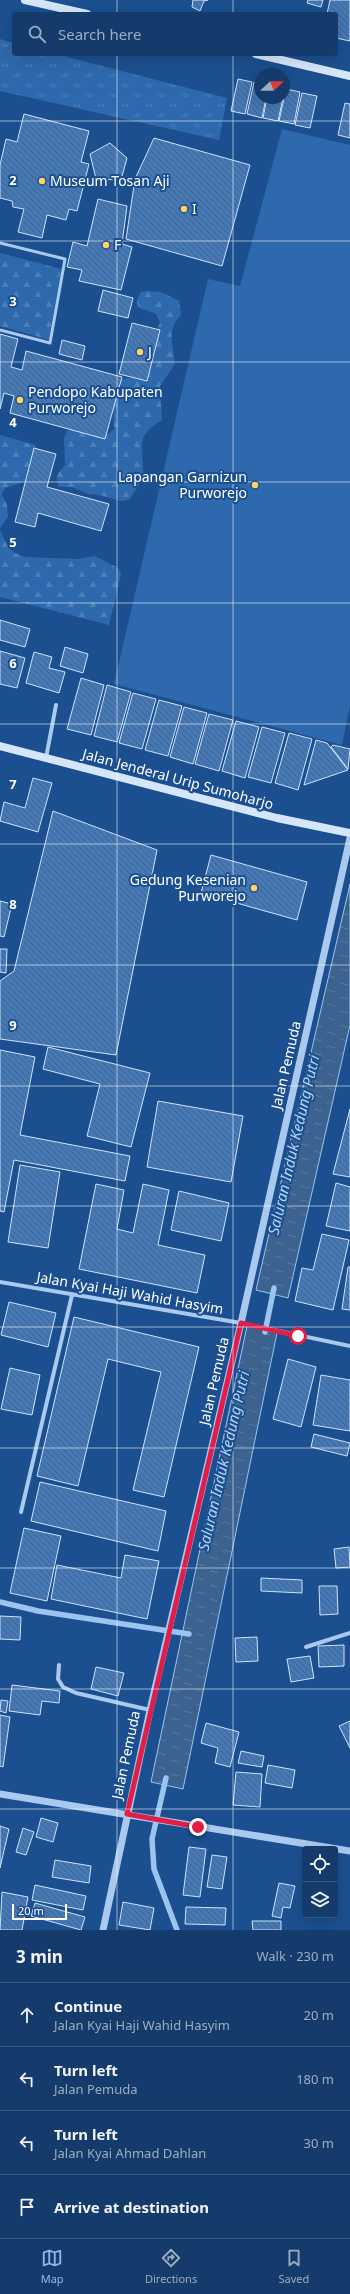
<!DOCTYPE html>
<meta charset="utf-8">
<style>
body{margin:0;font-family:"Noto Sans",sans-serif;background:#1d4271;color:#f1f3f6}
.controls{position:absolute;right:12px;bottom:12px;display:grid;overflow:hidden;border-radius:4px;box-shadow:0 4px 16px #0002}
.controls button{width:36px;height:36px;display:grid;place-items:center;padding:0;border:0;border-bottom:1px solid #33557e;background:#143b6b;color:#f1f3f6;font:20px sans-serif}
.compass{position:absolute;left:254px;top:68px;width:36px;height:36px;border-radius:50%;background:#143b6b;box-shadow:0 4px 16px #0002;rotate:68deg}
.scale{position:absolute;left:12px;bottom:10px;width:55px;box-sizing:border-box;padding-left:4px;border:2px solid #fff;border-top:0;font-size:11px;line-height:14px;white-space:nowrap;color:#fff;-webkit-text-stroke:3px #1b4f8f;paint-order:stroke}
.stop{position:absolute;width:12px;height:12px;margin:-9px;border:3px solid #e11d48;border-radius:50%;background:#fff}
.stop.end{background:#e11d48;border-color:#fff;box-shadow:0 1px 4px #0008}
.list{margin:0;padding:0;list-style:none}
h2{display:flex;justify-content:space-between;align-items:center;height:52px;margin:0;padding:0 16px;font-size:17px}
h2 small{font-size:13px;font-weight:400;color:#9dadc1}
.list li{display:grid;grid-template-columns:26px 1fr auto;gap:12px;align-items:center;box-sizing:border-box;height:64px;padding:0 16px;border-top:1px solid #33557e}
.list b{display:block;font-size:15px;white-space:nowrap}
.list p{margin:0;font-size:13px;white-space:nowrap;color:#9dadc1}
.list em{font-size:13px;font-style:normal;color:#9dadc1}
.icon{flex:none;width:22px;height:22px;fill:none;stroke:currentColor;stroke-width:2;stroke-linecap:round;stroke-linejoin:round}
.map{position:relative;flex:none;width:350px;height:1930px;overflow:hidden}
.search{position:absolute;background:#143b6b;box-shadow:0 4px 16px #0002;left:12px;right:12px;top:12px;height:44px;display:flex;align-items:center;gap:10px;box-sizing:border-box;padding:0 14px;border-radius:4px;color:#9dadc1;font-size:15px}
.sheet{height:308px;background:#143b6b}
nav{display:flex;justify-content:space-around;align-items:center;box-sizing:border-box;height:56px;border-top:1px solid #33557e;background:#143b6b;font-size:11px;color:#9dadc1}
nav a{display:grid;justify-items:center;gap:2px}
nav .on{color:#90b9f0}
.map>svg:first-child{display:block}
.forest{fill:url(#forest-firs)}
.park{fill:url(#park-tufts)}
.garden{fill:#2e69ad}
.water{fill:url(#water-ripples);stroke:#9cc4f0}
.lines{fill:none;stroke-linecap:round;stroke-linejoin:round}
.stream{stroke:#9cc4f0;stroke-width:5.5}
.building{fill:url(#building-back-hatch);stroke:#cfe3fa}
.service{stroke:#a9c9ee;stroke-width:3}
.minor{stroke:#a9c9ee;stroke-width:4}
.tertiary{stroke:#a9c9ee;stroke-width:7}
.secondary{stroke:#d6e6fa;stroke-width:8}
.route{stroke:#e11d48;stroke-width:5}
.grid{fill:none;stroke:#fff;stroke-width:1;stroke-opacity:0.55}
.poi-dot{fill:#ffd166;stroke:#1b4f8f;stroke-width:1.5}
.labels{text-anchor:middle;stroke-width:4;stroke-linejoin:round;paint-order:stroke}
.poi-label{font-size:14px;fill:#fff;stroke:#1b4f8f;text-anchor:start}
.street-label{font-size:14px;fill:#fff;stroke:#1b4f8f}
.water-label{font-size:15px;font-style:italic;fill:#b5d3f5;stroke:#1b4f8f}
.grid-label{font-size:13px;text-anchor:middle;font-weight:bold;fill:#fff;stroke:#1b4f8f;stroke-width:4;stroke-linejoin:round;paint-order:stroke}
</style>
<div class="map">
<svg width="350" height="1930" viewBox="0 0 350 1930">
<defs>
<pattern id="forest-firs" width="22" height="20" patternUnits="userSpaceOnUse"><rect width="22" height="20" fill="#2e69ad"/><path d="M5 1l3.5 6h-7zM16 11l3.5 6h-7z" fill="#4d80b9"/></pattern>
<pattern id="park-tufts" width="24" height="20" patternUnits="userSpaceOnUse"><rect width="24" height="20" fill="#2e69ad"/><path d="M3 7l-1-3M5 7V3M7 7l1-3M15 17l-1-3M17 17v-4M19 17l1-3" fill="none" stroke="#4d80b9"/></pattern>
<pattern id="water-ripples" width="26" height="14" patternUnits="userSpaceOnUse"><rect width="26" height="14" fill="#3c6290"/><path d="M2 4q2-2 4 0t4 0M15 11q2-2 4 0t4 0" fill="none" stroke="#597aa1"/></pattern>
<pattern id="building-back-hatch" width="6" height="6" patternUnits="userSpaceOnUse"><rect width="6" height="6" fill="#4478b7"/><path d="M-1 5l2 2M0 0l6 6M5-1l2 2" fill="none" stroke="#486282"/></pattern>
</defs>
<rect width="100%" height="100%" fill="#1b4f8f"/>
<!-- forest -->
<path class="forest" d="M0 253 61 269 49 340 0 326Z
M147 291 161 292 179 301 181 315C166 331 173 344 175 364L160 386 162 420C135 436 143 445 143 471 142 482 135 491 129 500L121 501 99 495 88 494 72 487H59C54 476 58 473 65 465L64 438 67 431 74 429 108 434 114 429 113 408 115 402 121 394V380C128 376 134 380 142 376L160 322 156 314C146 308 129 311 141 292Z
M0 435 35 445 36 453 27 481 5 488 2 494 7 505 8 517 0 528Z
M0 530 8 547 15 553 25 557 77 559 95 556 118 568 121 574 109 625 0 597Z"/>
<!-- park -->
<path class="park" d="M0 39 14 43V54H55L227 98 219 140 0 91Z"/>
<!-- garden -->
<path class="garden" d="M282 129 350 145V705L342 745 114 684 208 279 240 286Z"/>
<!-- water -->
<path class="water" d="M350 884V1025L288 1298 256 1290Z
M247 1326 277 1333 183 1789 151 1782Z"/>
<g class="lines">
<!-- stream -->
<path class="stream" d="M265 1332 274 1288
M0 1602 38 1611 189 1634
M166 1778 152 1839 154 1869 177 1930"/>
</g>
<!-- building -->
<path class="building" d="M193 0H208L204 1 200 11 192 7Z
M308 0H323L321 7 307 3Z
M330 0H350V41L336 38V14H327Z
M238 79 252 82 245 114 231 111Z
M254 82 260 84V98H266L262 118 247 114Z
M286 89 300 92 294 124 279 121Z
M302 93 317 96 310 128 295 125Z
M267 98H283L278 121 263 118Z
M345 103 350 104V138L338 135Z
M24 114 89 131 81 162 89 164 77 211 69 209 66 220 47 215 42 238 18 232 24 209 13 207 12 201 0 198V165L6 139 17 142Z
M154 138 250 165 222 266 126 239 135 179Z
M110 143 127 158 121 180 96 179 90 154Z
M98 199 127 206 122 244 132 247 121 290 79 281 82 270 67 267 73 242 87 246Z
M103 290 133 298 128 318 98 311Z
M132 323 160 330 147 381 119 374Z
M0 334 18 339 11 367 22 370 26 351 122 377 105 439 10 413 14 396 4 393 0 409Z
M62 340 85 346 82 360 59 354Z
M34 448 56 454 47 487 109 504 101 531 38 513 35 527 15 522Z
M0 620 30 629 25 647 0 640Z
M65 647 88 654 83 673 60 666Z
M0 651 25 658 17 688 0 684Z
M34 652 52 657 49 668 65 672 59 693 26 683Z
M81 678 104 685 91 735 67 729Z
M107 685 131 692 117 742 94 736Z
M133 693 156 699 142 749 119 743Z
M159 700 182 706 168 756 145 750Z
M184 707 207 713 193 764 170 757Z
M209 714 233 720 219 771 195 764Z
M236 721 259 727 245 778 222 771Z
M262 727 285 733 271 783 248 777Z
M289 733 312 739 298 790 275 783Z
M316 740 327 743 348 770 304 785Z
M333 745 350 749 348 769 331 747Z
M33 778 52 783 38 832 0 821 4 802 25 808Z
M53 811 157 850 116 1055 0 1039V981L14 971Z
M211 855 307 882 297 920 201 893Z
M0 901 12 904 4 937 0 936Z
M0 949H7L6 973 0 972Z
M48 1047 150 1073 131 1147 87 1136 100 1084 43 1069Z
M0 1050 35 1057 20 1135 130 1156 125 1181 14 1160 4 1212 0 1211Z
M158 1101 243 1116 231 1182 147 1167Z
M350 1109V1177L333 1174Z
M20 1165 60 1172 48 1248 8 1242Z
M336 1183 350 1187V1231L326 1226Z
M96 1184 124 1190 117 1229 133 1233 143 1184 169 1190 158 1245 205 1255 197 1293 79 1269Z
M179 1191 229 1203 221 1241 171 1230Z
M322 1234 349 1240 333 1310 295 1301 302 1268 313 1270Z
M348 1267H350V1310L342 1309Z
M9 1302 56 1313 48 1347 1 1335Z
M74 1317 199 1347 164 1497 133 1490 161 1372 108 1359 78 1486 37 1476Z
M288 1359 316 1367 301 1427 273 1419Z
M10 1368 40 1375 32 1415 1 1409Z
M321 1375 350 1380V1431L313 1425Z
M314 1434 350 1443 347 1456 311 1447Z
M40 1482 166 1511 158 1551 31 1521Z
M24 1528 61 1536 47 1601 10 1593Z
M349 1547 350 1567 336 1568 334 1549Z
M125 1555 159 1561 147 1619 51 1599 57 1565 121 1578Z
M261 1578 302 1580V1593L261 1591Z
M319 1586H337L338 1614 320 1615Z
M0 1616 21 1617 20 1640 0 1639Z
M257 1637 258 1661 236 1662 235 1638Z
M344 1645V1666L319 1667 318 1646Z
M310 1656 314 1678 291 1682 287 1659Z
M96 1667 124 1673 118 1696 91 1689Z
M12 1685 60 1691 59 1703 42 1701 40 1715 9 1711Z
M1 1700 8 1701 6 1713 0 1711Z
M0 1715 10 1717 3 1767 0 1766Z
M350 1721V1748L339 1726Z
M206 1723 239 1732 230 1767 215 1763 218 1748 201 1743Z
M241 1751 264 1756 262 1767 238 1763Z
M268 1765 295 1770 292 1788 265 1783Z
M236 1772 262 1774 260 1807 233 1805Z
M41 1818 58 1823 53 1842 36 1837Z
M0 1826 9 1829 0 1868Z
M23 1828 34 1832 26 1855 16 1852Z
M189 1847 206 1849 200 1897 183 1895Z
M212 1855 227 1857 222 1889 207 1887Z
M55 1860 91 1866 89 1883 52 1877Z
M279 1883 295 1886 290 1908 283 1907 281 1918 272 1916Z
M35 1885 86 1896 83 1910 32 1900Z
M2 1892 28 1897 22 1930H0Z
M123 1902 154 1908 150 1930 119 1925Z
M35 1903 85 1917 81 1930 31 1916Z
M186 1907 226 1908 225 1925 185 1924Z
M252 1921H281V1930H253Z"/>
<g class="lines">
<!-- service -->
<path class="service" d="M0 243 65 259 50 343 0 330"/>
<!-- minor -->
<path class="minor" d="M46 758 56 705
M0 1282 241 1323 350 1346
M21 1512 72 1295
M306 1647 350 1633
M59 1665 58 1679 63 1687 76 1693 150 1710"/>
<!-- tertiary -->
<path class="tertiary" d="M0 1794 350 1851
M103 1930 150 1710 241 1323 350 838"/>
<!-- secondary -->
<path class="secondary" d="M25 0 87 14
M256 54 350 76
M0 746 277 818 350 833"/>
</g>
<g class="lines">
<!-- route -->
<path class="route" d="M198 1827 127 1814 241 1323 298 1336"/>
</g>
<!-- grid -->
<path class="grid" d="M117 0V14M233 0V14M117 54V1930M233 54V1930M0 121H350M0 241H350M0 362H350M0 482H350M0 603H350M0 724H350M0 844H350M0 965H350M0 1086H350M0 1206H350M0 1327H350M0 1448H350M0 1568H350M0 1689H350M0 1809H350"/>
<!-- markers -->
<g class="poi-dot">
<circle cx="42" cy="181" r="4"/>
<circle cx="184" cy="209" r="4"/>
<circle cx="106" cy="245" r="4"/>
<circle cx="140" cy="352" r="4"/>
<circle cx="20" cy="400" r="4"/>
<circle cx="255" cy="485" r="4"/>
<circle cx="254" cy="888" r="4"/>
</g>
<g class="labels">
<!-- poi labels -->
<g class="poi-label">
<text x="50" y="186">Museum Tosan Aji</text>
<text x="192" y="214">I</text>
<text x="114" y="250">F</text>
<text x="148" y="357">J</text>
<text x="28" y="397">Pendopo Kabupaten<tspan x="28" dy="16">Purworejo</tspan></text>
<text x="247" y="482" text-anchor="end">Lapangan Garnizun<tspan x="247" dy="16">Purworejo</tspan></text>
<text x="246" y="885" text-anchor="end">Gedung Kesenian<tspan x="246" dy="16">Purworejo</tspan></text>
</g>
<!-- street labels -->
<g class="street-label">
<text transform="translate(178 779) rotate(15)" y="5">Jalan Jenderal Urip Sumoharjo</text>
<text transform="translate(286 1065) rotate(-77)" y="5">Jalan Pemuda</text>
<text transform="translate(130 1293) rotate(10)" y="5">Jalan Kyai Haji Wahid Hasyim</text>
<text transform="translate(214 1381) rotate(-77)" y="5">Jalan Pemuda</text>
<text transform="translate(126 1755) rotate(-78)" y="5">Jalan Pemuda</text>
</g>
<!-- water labels -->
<g class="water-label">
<text transform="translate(294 1145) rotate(-77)" y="5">Saluran Induk Kedung Putri</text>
<text transform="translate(224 1461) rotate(-77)" y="5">Saluran Induk Kedung Putri</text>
</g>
</g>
<g class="grid-label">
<text x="13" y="185">2</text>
<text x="13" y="306">3</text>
<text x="13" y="427">4</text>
<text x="13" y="547">5</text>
<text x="13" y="668">6</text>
<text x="13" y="789">7</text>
<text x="13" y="909">8</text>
<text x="13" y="1030">9</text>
</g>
</svg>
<div class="controls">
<button><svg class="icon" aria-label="locate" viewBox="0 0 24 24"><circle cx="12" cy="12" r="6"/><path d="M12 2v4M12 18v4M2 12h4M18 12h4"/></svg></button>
<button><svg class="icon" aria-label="layers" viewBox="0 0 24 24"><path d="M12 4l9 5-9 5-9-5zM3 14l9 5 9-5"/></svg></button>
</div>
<svg class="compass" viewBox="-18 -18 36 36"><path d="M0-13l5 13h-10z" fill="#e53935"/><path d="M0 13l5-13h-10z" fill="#9dadc1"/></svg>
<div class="scale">20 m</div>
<div class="stop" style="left:298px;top:1336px"></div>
<div class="stop end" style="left:198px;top:1827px"></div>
<div class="search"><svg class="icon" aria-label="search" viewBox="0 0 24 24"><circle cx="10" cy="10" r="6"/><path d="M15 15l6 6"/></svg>Search here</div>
</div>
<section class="sheet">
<h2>3 min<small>Walk · 230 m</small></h2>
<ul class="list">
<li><svg class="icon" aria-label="ahead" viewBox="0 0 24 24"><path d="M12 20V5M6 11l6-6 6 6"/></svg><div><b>Continue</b><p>Jalan Kyai Haji Wahid Hasyim</p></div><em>20 m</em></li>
<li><svg class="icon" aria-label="left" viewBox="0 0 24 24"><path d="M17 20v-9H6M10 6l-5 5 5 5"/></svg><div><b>Turn left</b><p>Jalan Pemuda</p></div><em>180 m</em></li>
<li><svg class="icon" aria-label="left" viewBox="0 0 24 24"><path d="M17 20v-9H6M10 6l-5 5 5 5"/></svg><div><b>Turn left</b><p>Jalan Kyai Ahmad Dahlan</p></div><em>30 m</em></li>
<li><svg class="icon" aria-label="arrive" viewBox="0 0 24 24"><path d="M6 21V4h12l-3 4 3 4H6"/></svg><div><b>Arrive at destination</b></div></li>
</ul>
</section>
<nav>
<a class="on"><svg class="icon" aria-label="map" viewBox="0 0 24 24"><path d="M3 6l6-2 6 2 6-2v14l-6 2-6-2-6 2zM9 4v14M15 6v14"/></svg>Map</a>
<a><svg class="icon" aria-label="directions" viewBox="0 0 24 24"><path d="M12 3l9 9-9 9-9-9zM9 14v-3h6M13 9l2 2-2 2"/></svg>Directions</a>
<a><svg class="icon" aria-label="saved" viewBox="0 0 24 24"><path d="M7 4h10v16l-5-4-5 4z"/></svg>Saved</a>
</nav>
